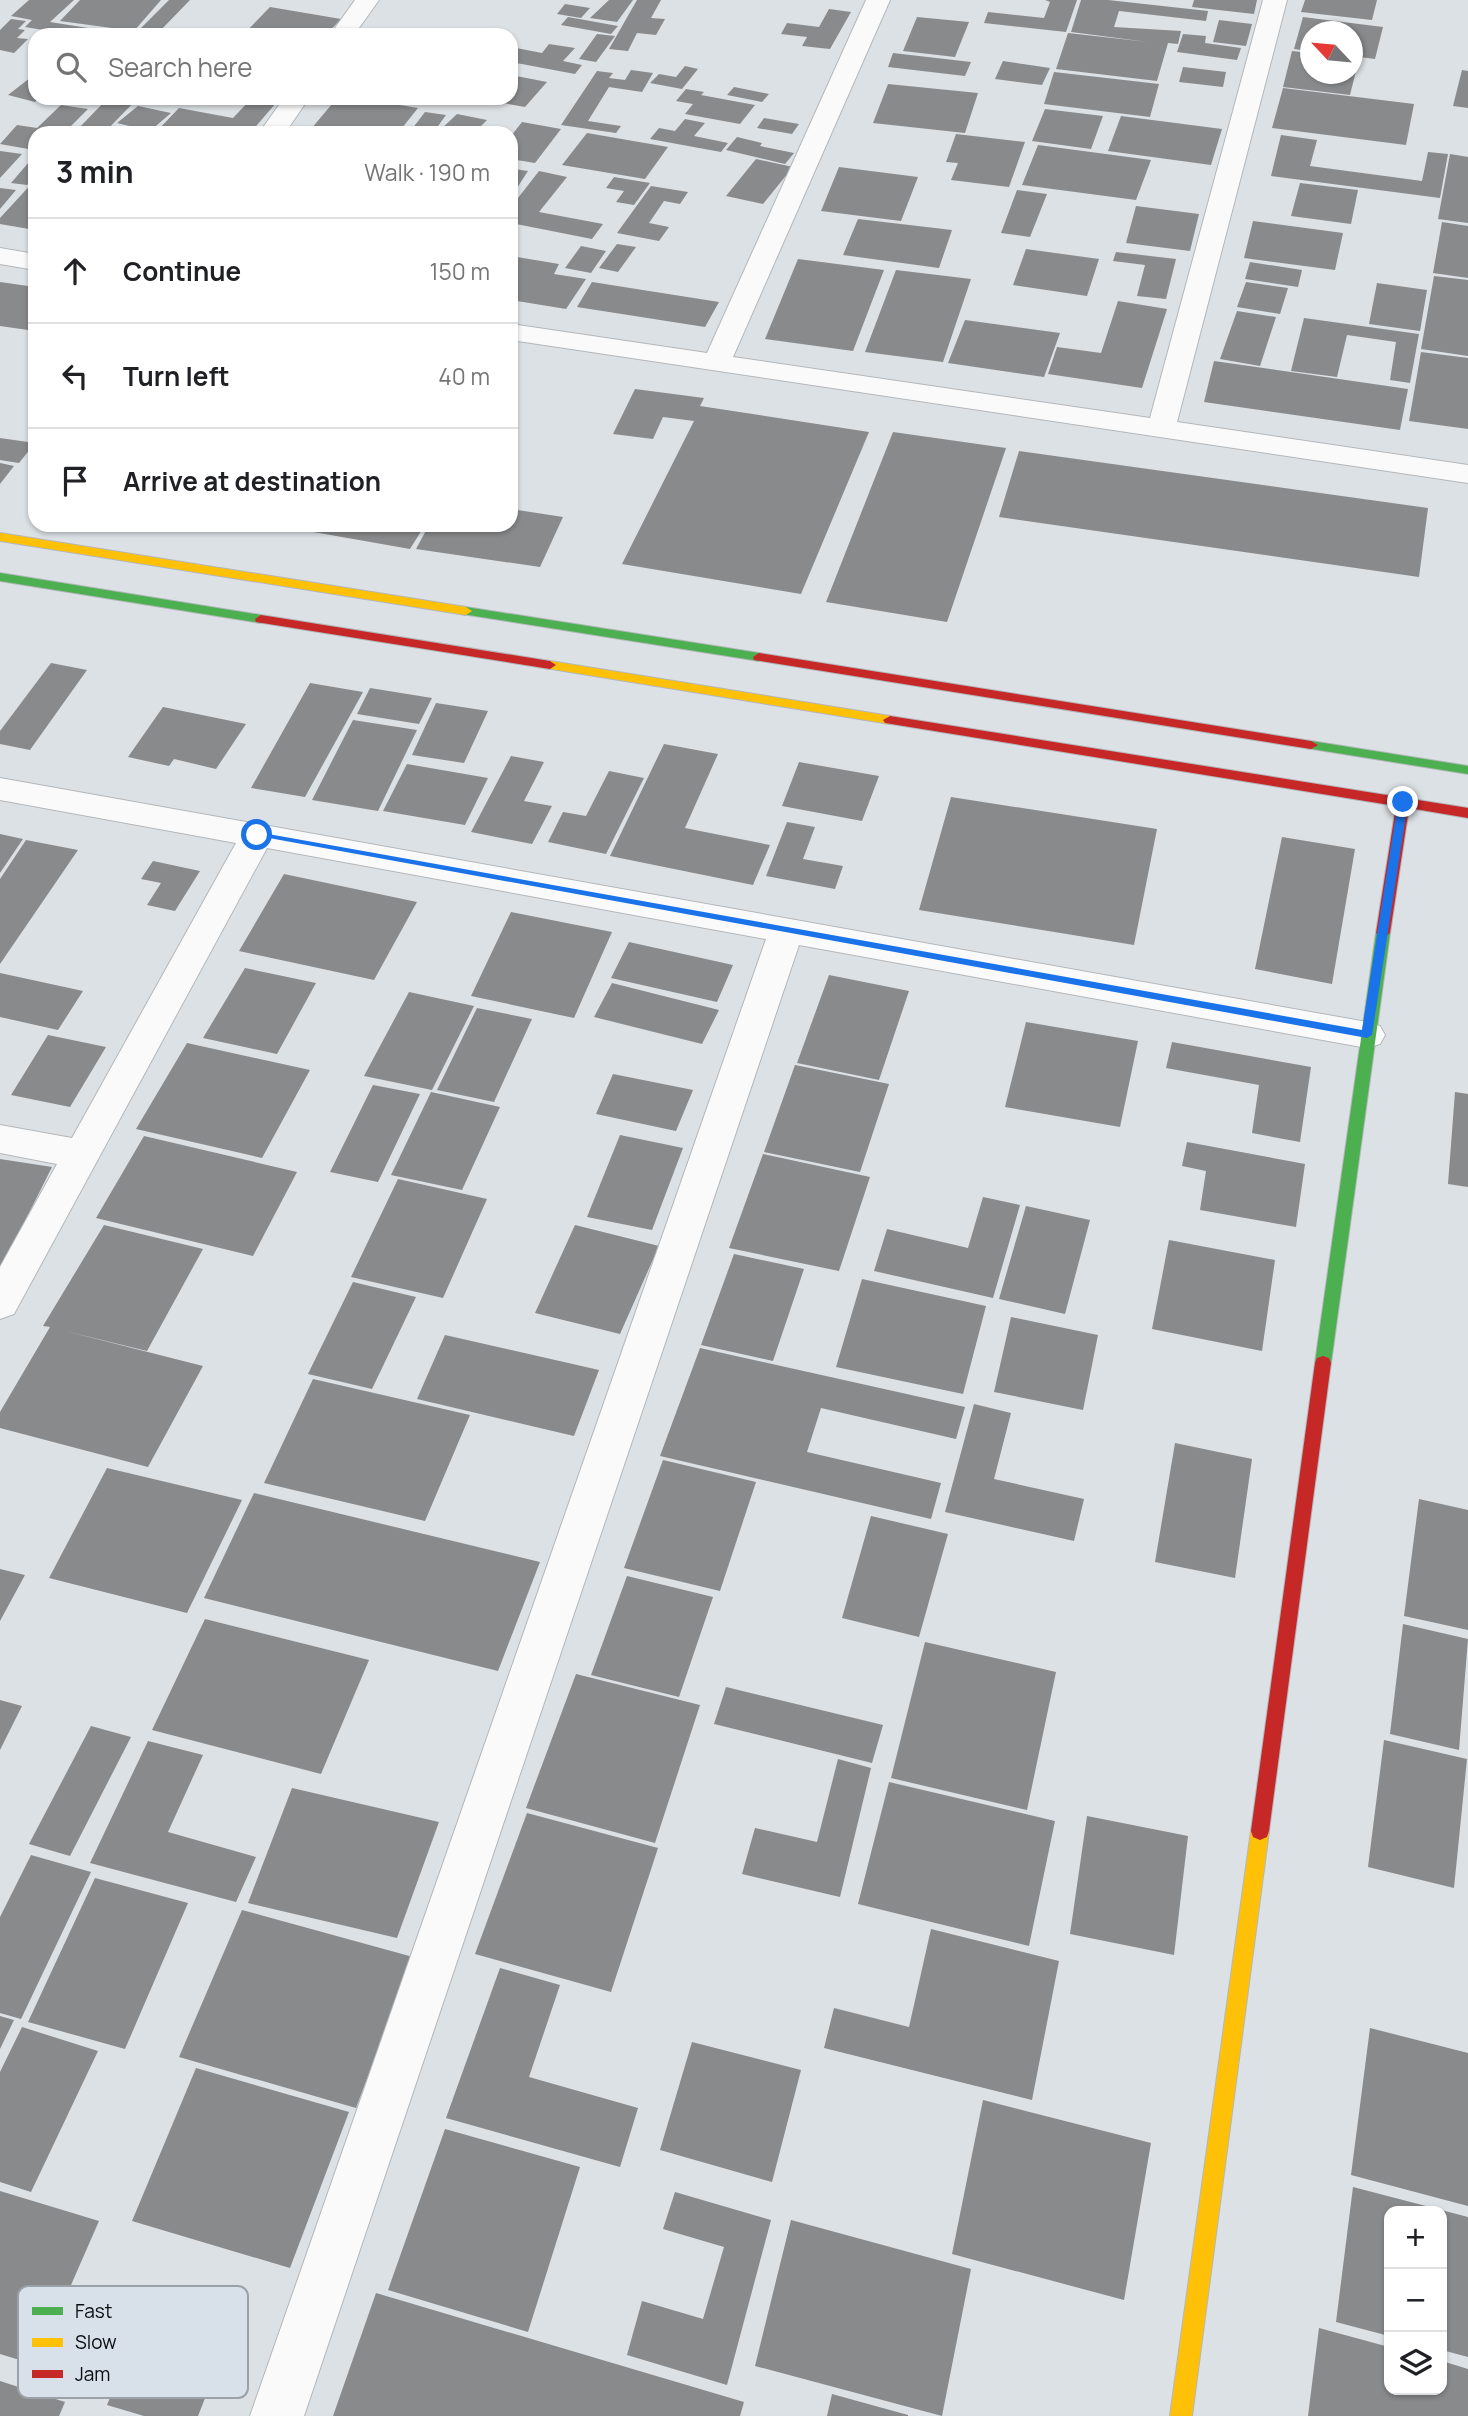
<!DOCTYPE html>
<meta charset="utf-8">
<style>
body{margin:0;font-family:Manrope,sans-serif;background:#f6f6f6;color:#202124}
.controls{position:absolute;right:21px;bottom:21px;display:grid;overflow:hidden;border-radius:14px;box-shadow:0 2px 5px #0004}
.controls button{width:63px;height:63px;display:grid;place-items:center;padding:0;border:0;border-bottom:2px solid #e0e0e0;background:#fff;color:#202124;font:35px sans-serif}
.compass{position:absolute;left:1300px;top:21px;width:63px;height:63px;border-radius:50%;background:#fff;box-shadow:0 2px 5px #0004;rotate:296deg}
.stop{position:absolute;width:21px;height:21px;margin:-16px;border:5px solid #1a73e8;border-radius:50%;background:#fff}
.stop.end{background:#1a73e8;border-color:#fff;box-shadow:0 2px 7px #0008}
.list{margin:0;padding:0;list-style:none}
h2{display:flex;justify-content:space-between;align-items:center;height:91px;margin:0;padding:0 28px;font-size:30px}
h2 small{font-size:23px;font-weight:400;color:#757577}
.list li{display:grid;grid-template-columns:46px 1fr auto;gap:21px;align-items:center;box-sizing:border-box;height:105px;padding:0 28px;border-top:2px solid #e0e0e0}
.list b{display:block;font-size:26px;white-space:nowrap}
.list em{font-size:23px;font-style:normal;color:#757577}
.icon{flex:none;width:38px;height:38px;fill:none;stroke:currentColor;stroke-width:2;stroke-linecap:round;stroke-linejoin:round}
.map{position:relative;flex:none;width:1468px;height:2416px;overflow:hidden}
.search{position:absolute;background:#fff;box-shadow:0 2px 5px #0004;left:28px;top:28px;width:490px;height:77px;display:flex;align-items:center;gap:18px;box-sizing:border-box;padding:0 24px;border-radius:21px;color:#757577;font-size:26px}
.panel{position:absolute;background:#fff;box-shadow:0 2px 5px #0004;left:28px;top:126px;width:490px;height:406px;border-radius:21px}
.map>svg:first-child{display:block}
.building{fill:#898a8b}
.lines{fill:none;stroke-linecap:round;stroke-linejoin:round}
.street-casing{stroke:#b3b7ba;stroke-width:2}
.fast-casing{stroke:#b3b7ba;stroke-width:2}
.slow-casing{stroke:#b3b7ba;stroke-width:2}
.jam-casing{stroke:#b3b7ba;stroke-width:2}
.street{fill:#fafafb;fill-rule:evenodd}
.fast{fill:#4caf50;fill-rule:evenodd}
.slow{fill:#ffc107;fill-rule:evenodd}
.jam{fill:#c62828;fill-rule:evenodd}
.route{fill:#1a73e8}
.key{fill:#d8e1e9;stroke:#9aa1a8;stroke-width:2}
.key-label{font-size:19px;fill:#090c0f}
</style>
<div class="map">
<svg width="1468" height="2416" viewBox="0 0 1468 2416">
<rect width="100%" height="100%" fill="#dce1e5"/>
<!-- building -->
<path class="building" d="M29 0H74L50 22 88 28 82 35H74L25 27 32 20 11 16Z
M80 0H161L134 31 60 21Z
M169 0H190L158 33 139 30Z
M609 0H633L617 22 590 18Z
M637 0H661L651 18 665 19 656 35 637 33 628 51 609 49Z
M1045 0H1077L1066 32 984 23 988 12 1044 18 1050 2Z
M1081 0H1108L1208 11 1206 21 1119 11 1114 27 1181 31 1178 44 1168 43 1157 81 1056 69 1068 33 1148 42 1071 32Z
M1194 0H1257L1254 14 1192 7Z
M1305 0H1377L1372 20 1301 12Z
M565 4 590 8 581 18 557 14Z
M270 7 341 19 326 35H243Z
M829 9 851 12 830 49 802 46 807 37 781 34 787 23 819 27Z
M568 17 618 26 611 34 561 25Z
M917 17 969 22 955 57 903 51Z
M1303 17 1383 27 1375 59 1352 56V32H1310V51L1294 49Z
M11 19 26 21 18 29 25 30 17 38 28 39 14 53 0 50V30Z
M1219 20 1252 24 1246 46 1213 42Z
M597 34 615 36 596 62 579 59Z
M1183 34 1206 36 1205 43 1241 48 1237 60 1177 52Z
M549 44 575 48 563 61 582 65 575 74 511 62V47L542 53Z
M1292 51 1310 53V74H1352V59H1359L1350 95 1283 87Z
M893 53 971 62 965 76 888 67Z
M1003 61 1050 68 1042 85 995 79Z
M685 66 698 69 682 89 650 83 659 74 676 77Z
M1183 67 1226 72 1223 87 1179 82Z
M631 70 653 73 642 92 609 87 588 121 621 126 616 133 561 125 597 71 613 73 609 78 625 80Z
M1462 70 1468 71V108L1453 106Z
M1054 72 1159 84 1150 117 1044 104Z
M35 74V98H39L35 102 8 95Z
M511 75 547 82 525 107 481 99 511 98Z
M888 84 978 93 965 133 873 123Z
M734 87 769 94 762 102 727 95Z
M1283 88 1414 104 1406 145 1272 128Z
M686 89 704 92 701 95 755 105 740 124 685 114 693 104 676 101Z
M108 98H138L104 133 76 131Z
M337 98H356L418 108 398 133H337L311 129Z
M251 99 276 103 250 133 156 132 179 108 233 118Z
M61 105 88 109 64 133H35L34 150 0 144 17 125 37 128Z
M138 106 171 113 150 131 117 123Z
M1045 109 1103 116 1091 149 1032 141Z
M425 112 446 115 433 133H409Z
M457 114 487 120 474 133H437Z
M1121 116 1222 129 1211 165 1108 151Z
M764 118 799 124 792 134 757 128Z
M685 119 705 123 694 136 728 143 721 152 650 139 659 128 675 131Z
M522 122 561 129 535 163 511 159V136Z
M587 133 668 147 645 179 562 165Z
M956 134 1025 142 1009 187 951 180 958 163 946 162Z
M1281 135 1317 140 1310 166 1422 181 1428 152 1448 154 1440 198 1271 176Z
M737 137 762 143 760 146 794 153 785 164 726 150Z
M1038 145 1151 160 1136 200 1022 185Z
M0 151 22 154 0 178Z
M1450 154 1468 157V223L1438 219Z
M35 155V176L27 185 11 183Z
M756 159 793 167 763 204 726 196Z
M839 167 918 177 901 221 821 211Z
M514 169 528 171 511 197V173Z
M539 171 567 177 539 212 603 224 592 239 511 223V207Z
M614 177 650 183 634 205 616 202 624 191 606 188Z
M35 180V230L0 224V218Z
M1300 183 1358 190 1351 224 1291 216Z
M651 186 688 192 680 204 664 201 649 223 669 227 659 241 617 233Z
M0 188 16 190 0 209Z
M1017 190 1047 194 1030 237 1001 233Z
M1136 206 1199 214 1190 251 1126 243Z
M858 219 952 230 939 268 843 255Z
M1253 221 1343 233 1335 270 1244 258Z
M1442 222 1468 226V278L1433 273Z
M617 244 636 247 618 272 599 268Z
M581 246 606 251 591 273 565 268Z
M1026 249 1099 259 1087 296 1013 285Z
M1116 252 1176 259 1166 299 1137 296 1145 265 1113 261Z
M511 256 559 264 554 274 586 279 566 309 511 300Z
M798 259 884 270 853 351 765 339Z
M1250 262 1302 270 1298 287 1245 279Z
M896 270 971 279 943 362 865 352Z
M1434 276 1468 280V356L1421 349Z
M0 282 35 287V331L0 326Z
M592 282 719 302 705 327 577 307Z
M1246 282 1288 288 1280 314 1237 307Z
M1377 283 1427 290 1420 331 1369 324Z
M1118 301 1167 309 1142 388 1048 374 1057 347 1101 353Z
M1237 311 1276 317 1260 366 1220 359Z
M1304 318 1419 334 1410 383 1390 380 1396 342 1347 335 1337 377 1291 371Z
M965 320 1060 333 1044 377 948 363Z
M1421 352 1468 358V429L1409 421Z
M1214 361 1408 389 1400 430 1204 402Z
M635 389 704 398 700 406 869 432 801 594 622 564 694 421 663 417 653 439 613 434Z
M893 432 1006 448 947 622 826 602Z
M0 438 35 443 19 463 0 460Z
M1019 451 1428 508 1419 577 999 517Z
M0 463 14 466 0 484Z
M511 509 563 517 540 567 416 549 429 525H511Z
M286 525H425L410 549 285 527Z
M51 663 87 670 30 750 0 744V731Z
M310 683 363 692 305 797 251 788Z
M370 688 432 698 419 724 357 714Z
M436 703 488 711 464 763 412 755Z
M163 707 246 724 216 769 174 759 169 766 128 757Z
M353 720 417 730 378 811 312 800Z
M664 744 718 754 685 828 770 845 753 885 610 856Z
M511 756 544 762 524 801 552 806 532 844 471 832Z
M799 762 879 776 862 821 782 806Z
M407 764 488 778 465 825 383 811Z
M609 771 644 778 606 854 548 842 563 812 586 816Z
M951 797 1157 829 1134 945 919 910Z
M787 822 815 827 803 859 843 866 835 889 766 876Z
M0 834 23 839 0 873Z
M1282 837 1355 849 1332 984 1255 969Z
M26 840 78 850 0 964V879Z
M153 861 200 871 175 911 147 905 161 883 141 879Z
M284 874 417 902 374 980 239 951Z
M511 912 612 932 574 1018 471 996Z
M629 942 733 965 717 1002 611 978Z
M245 968 316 983 277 1054 203 1038Z
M0 973 83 991 58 1030 0 1017Z
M829 975 909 991 879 1080 797 1063Z
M612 983 719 1010 702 1044 594 1017Z
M409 992 474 1006 432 1090 364 1076Z
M477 1008 532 1019 494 1102 437 1090Z
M1026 1022 1138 1041 1120 1127 1005 1107Z
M48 1035 106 1047 70 1107 11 1095Z
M1172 1042 1311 1067 1300 1142 1252 1133 1259 1085 1166 1068Z
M187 1043 310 1070 262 1158 136 1129Z
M795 1065 889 1084 860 1172 764 1152Z
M613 1074 693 1090 676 1131 596 1114Z
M373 1085 420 1094 378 1182 330 1172Z
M431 1092 500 1107 462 1190 391 1175Z
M1455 1092 1468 1094V1187L1448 1184Z
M620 1135 683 1148 652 1230 587 1217Z
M144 1136 297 1172 253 1256 96 1218Z
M1187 1142 1305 1164 1296 1227 1200 1210 1206 1171 1182 1166Z
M763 1154 870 1177 839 1271 729 1248Z
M0 1159 52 1167 0 1271Z
M398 1179 487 1199 443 1298 351 1277Z
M983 1197 1020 1205 993 1298 874 1271 887 1229 968 1248Z
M1026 1206 1090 1220 1065 1314 999 1299Z
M104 1225 203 1249 147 1351 65 1331 203 1366 148 1467 0 1428V1412L50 1327 43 1326Z
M575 1225 659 1246 620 1334 535 1313Z
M1169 1240 1275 1260 1262 1351 1152 1329Z
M734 1254 804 1269 773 1361 701 1345Z
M862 1279 986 1306 963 1394 836 1367Z
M353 1282 416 1297 372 1389 308 1374Z
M1011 1317 1098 1335 1083 1410 994 1392Z
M445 1335 599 1370 574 1436 417 1399Z
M700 1348 965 1407 956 1439 821 1408 807 1452 941 1483 931 1519 660 1456Z
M313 1379 470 1415 425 1521 264 1483Z
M974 1404 1011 1413 994 1479 1084 1499 1074 1541 945 1512Z
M1175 1443 1252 1459 1235 1578 1155 1562Z
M663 1460 756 1482 720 1591 624 1568Z
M107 1468 242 1500 187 1613 49 1578Z
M254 1493 540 1562 498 1671 204 1598Z
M1419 1499 1468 1510V1630L1404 1616Z
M871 1516 948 1534 919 1637 842 1618Z
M0 1569 25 1575 0 1621Z
M627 1576 713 1597 679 1697 591 1675Z
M205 1619 369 1660 321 1774 152 1730Z
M1403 1624 1468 1639 1459 1750 1390 1734Z
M925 1642 1056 1672 1027 1810 891 1778Z
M576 1674 700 1705 655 1843 526 1808Z
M726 1687 883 1725 872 1763 714 1724Z
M0 1700 22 1706 0 1750Z
M91 1726 131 1737 70 1856 29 1844Z
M1384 1740 1467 1759 1454 1888 1368 1867Z
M148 1741 203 1755 168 1832 256 1857 236 1902 90 1863Z
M838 1759 871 1768 840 1897 742 1874 755 1828 817 1842Z
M889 1782 1055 1821 1029 1946 858 1904Z
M292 1788 439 1822 397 1938 248 1903Z
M527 1813 658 1848 611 1992 475 1954Z
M1087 1816 1188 1836 1174 1955 1070 1934Z
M31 1855 91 1872 21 2019 0 2013V1917Z
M95 1878 188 1903 125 2049 28 2022Z
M242 1910 413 1957 356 2108 179 2057Z
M931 1929 1059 1961 1032 2100 824 2048 834 2008 909 2027Z
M500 1968 560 1985 529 2077 638 2108 620 2167 446 2118Z
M0 2016 14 2020 0 2049Z
M22 2027 98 2051 31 2192 0 2182V2072Z
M1370 2028 1468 2053V2206L1351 2175Z
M692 2042 801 2070 772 2182 660 2150Z
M196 2068 349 2112 290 2268 132 2221Z
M983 2100 1151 2143 1124 2300 952 2254Z
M445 2129 580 2167 528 2332 388 2290Z
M1353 2187 1468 2217V2357L1442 2350V2211H1389V2336L1336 2322Z
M0 2191 99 2221 36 2365 0 2354Z
M675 2192 771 2220 727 2385 627 2355 642 2301 703 2319 724 2247 663 2229Z
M791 2220 971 2269 942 2416 755 2366Z
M376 2293 744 2402 740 2416H333Z
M150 2300 234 2325 198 2416H144L107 2405Z
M1319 2328 1389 2347V2390H1442V2361L1468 2369V2416H1308Z
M0 2381 65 2402 59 2416H0Z
M832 2394 908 2415V2416H827Z"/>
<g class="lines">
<!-- street casing -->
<g class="street-casing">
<path id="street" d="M355 0H379L354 35H330Z
M866 0H890L733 357 1150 418 1263 0H1287L1177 422 1468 465V483L511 340V324L707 353Z
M284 98H309L285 133H259Z
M0 248 35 254V270L0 264Z
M0 778 1367 1022 1380 1026 1385 1035 1380 1044 1367 1048 799 945 304 2416H250L766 939 267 848 14 1314 0 1319V1267L57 1164 0 1153V1125L72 1138 236 843 0 800Z"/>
</g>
<!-- fast casing -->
<g class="fast-casing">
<path id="fast" d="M0 573 261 615 267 619 261 623 0 581Z
M466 607 759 653 765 657 759 661 462 614V608Z
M1311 741 1468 766V774L1306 748 1304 745Z
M1383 928 1390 933 1331 1363 1329 1368H1317L1315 1363 1376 933Z"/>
</g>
<!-- slow casing -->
<g class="slow-casing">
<path id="slow" d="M0 533 466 607 472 611 466 615 0 541Z
M550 661 890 716 897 720 890 724 545 668 544 665Z
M1260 1822 1267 1825 1269 1831 1192 2416H1170L1251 1831 1253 1825Z"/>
</g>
<!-- jam casing -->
<g class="jam-casing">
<path id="jam" d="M261 615 550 661 556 665 550 669 256 622 255 619Z
M759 653 1311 741 1318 745 1311 749 754 660 753 657Z
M890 716 1468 808V818L1409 808 1390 933 1383 938 1376 933 1396 806 885 723 883 720Z
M1323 1356 1329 1358 1331 1363 1269 1831 1267 1837 1260 1840 1253 1837 1251 1831 1315 1363 1317 1358Z"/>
</g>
<!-- street -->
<use href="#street" class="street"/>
<!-- fast -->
<use href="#fast" class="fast"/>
<!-- slow -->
<use href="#slow" class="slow"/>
<!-- jam -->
<use href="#jam" class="jam"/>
</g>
<!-- route -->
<path class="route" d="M1403 799 1408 802 1372 1035 1367 1038 252 835 257 832 1362 1030 1398 802Z"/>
<!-- legend -->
<rect x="18" y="2286" width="230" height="112" rx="10" class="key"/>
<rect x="32" y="2307" width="31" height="8" fill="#4caf50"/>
<rect x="32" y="2338" width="31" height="9" fill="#ffc107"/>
<rect x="32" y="2370" width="31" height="8" fill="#c62828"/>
<g class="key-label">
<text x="75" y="2318">Fast</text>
<text x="75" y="2349">Slow</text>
<text x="75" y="2381">Jam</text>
</g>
</svg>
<div class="controls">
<button>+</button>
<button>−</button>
<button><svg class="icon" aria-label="layers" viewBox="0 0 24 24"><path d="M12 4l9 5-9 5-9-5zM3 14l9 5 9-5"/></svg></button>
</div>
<svg class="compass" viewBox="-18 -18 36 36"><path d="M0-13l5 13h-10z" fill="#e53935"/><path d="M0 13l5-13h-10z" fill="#757577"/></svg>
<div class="stop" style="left:257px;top:835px"></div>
<div class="stop end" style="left:1403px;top:802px"></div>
<div class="search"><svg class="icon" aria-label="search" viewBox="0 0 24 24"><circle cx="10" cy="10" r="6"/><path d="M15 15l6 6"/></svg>Search here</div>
<section class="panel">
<h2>3 min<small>Walk · 190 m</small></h2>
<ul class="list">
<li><svg class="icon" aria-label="ahead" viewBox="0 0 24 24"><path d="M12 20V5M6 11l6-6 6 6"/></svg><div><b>Continue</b></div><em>150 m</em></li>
<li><svg class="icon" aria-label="left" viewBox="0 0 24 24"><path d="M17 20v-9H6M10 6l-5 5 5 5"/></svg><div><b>Turn left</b></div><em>40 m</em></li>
<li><svg class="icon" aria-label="arrive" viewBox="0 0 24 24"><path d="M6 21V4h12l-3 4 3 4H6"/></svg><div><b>Arrive at destination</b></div></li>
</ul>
</section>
</div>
